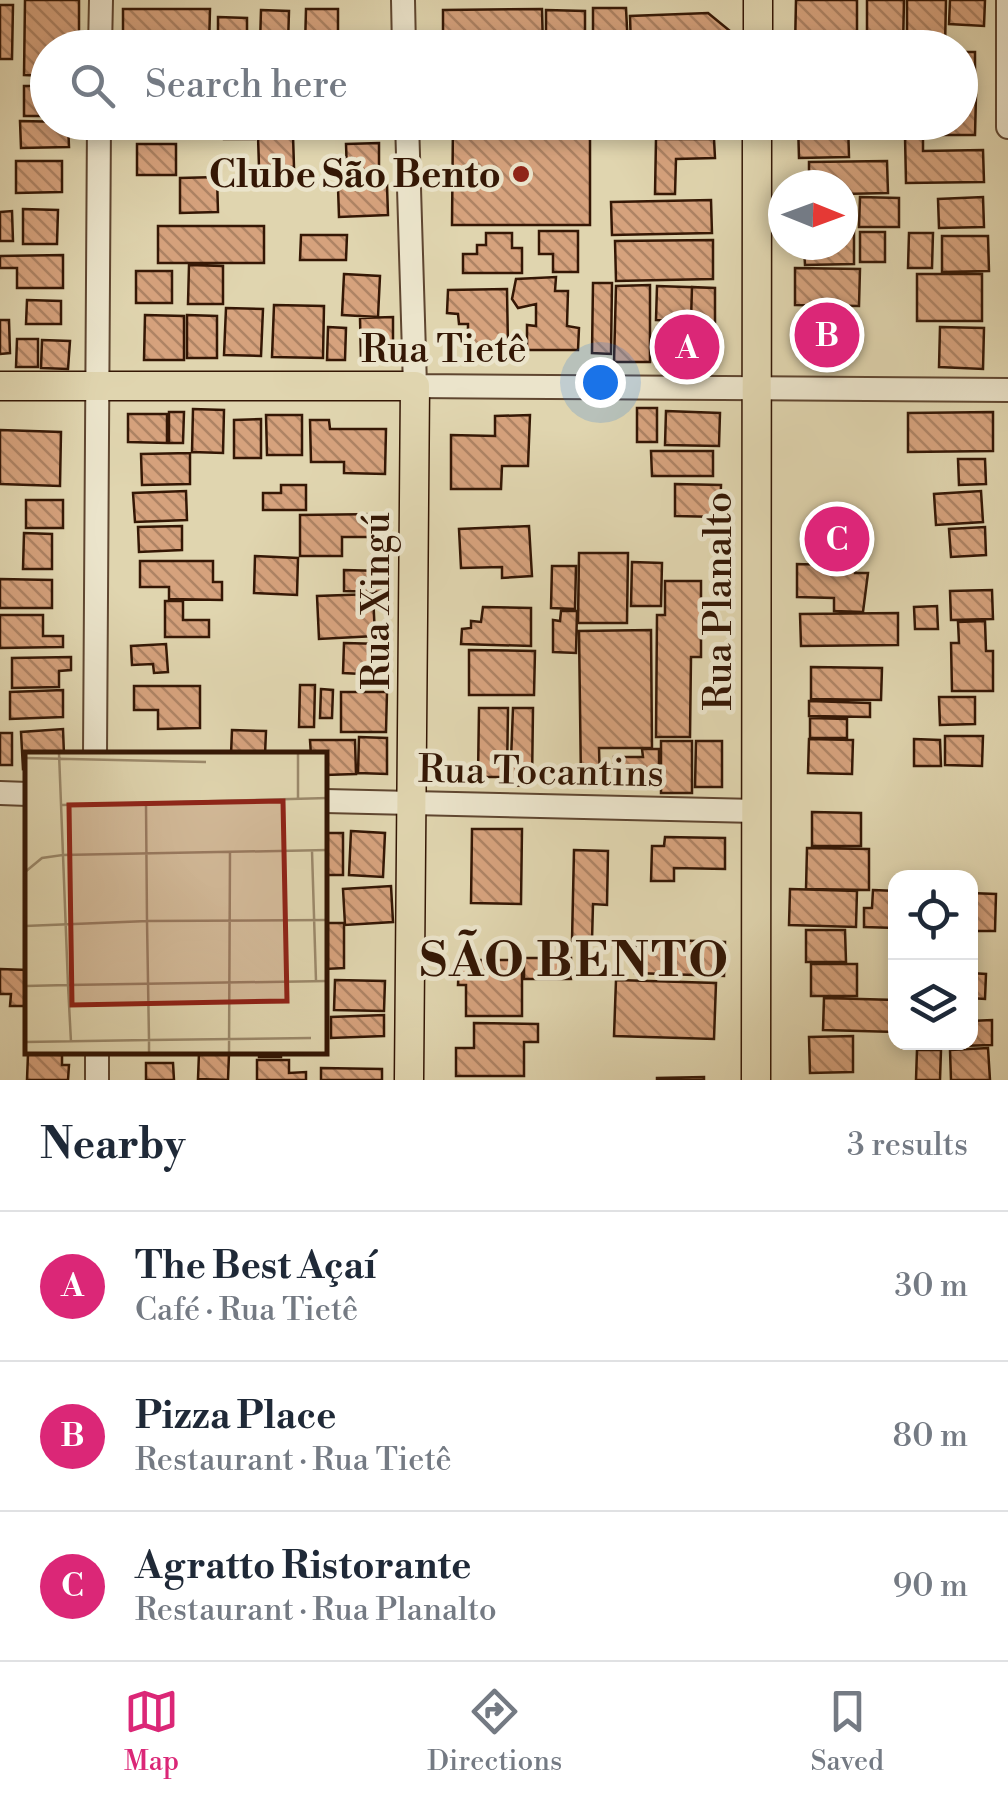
<!DOCTYPE html>
<meta charset="utf-8">
<style>
body{margin:0;font-family:"Libre Bodoni",serif;background:#f2f2f3;color:#1f2937}
.controls{position:absolute;right:30px;bottom:30px;display:grid;overflow:hidden;border-radius:20px;box-shadow:0 5px 15px #0003}
.controls button{width:90px;height:90px;display:grid;place-items:center;padding:0;border:0;border-bottom:2px solid #e0e1e3;background:#fff;color:#1f2937;font:50px sans-serif}
.compass{position:absolute;left:768px;top:170px;width:90px;height:90px;border-radius:50%;background:#fff;box-shadow:0 5px 15px #0003;rotate:91deg}
.you{position:absolute;left:600px;top:382px;width:35px;height:35px;margin:-25px;border:8px solid #fff;border-radius:50%;background:#1a73e8;box-shadow:0 0 0 15px #1a73e833}
.badge{display:grid;place-items:center;width:65px;height:65px;border-radius:50%;background:#db2777;color:#fff;font-size:32px;font-weight:700}
.pin{position:absolute;translate:-50% -50%;border:5px solid #fff;box-shadow:0 2px 10px #0006}
.list{margin:0;padding:0;list-style:none}
h2{display:flex;justify-content:space-between;align-items:center;height:130px;margin:0;padding:0 40px;font-size:42px}
h2 small{font-size:32px;font-weight:400;color:#747a83}
.list li{display:grid;grid-template-columns:65px 1fr auto;gap:30px;align-items:center;box-sizing:border-box;height:150px;padding:0 40px;border-top:2px solid #e0e1e3}
.list b{display:block;font-size:38px;white-space:nowrap}
.list p{margin:0;font-size:32px;white-space:nowrap;color:#747a83}
.list em{font-size:32px;font-style:normal;color:#747a83}
.icon{flex:none;width:55px;height:55px;fill:none;stroke:currentColor;stroke-width:2;stroke-linecap:round;stroke-linejoin:round}
.map{position:relative;flex:none;width:1008px;height:1080px;overflow:hidden}
.search{position:absolute;background:#fff;box-shadow:0 5px 15px #0003;left:30px;right:30px;top:30px;height:110px;display:flex;align-items:center;gap:25px;box-sizing:border-box;padding:0 35px;border-radius:55px;color:#747a83;font-size:38px}
.sheet{height:580px;background:#fff}
nav{display:flex;justify-content:space-around;align-items:center;box-sizing:border-box;height:140px;border-top:2px solid #e0e1e3;background:#fff;font-size:28px;color:#747a83}
nav a{display:grid;justify-items:center;gap:5px}
nav .on{color:#db2777}
.map>svg:first-child{display:block}
.building{fill:url(#building-back-hatch);stroke:#341705;stroke-width:2.5}
.lines{fill:none;stroke-linecap:round;stroke-linejoin:round}
.minor-casing{stroke:#5f4630;stroke-width:26}
.major-casing{stroke:#341705;stroke-width:31}
.minor{stroke:#ebe4cb;stroke-width:22}
.major{stroke:#e0d5af;stroke-width:28}
.poi-dot{fill:#8f2418;stroke:#ebe4cb;stroke-width:4}
.labels{text-anchor:middle;stroke-width:9;stroke-linejoin:round;paint-order:stroke}
.poi-label{font-size:38px;font-weight:bold;fill:#341705;stroke:#ebe4cb;text-anchor:end}
.street-label{font-size:38px;fill:#341705;stroke:#ebe4cb}
.district-label{font-size:48px;font-weight:bold;letter-spacing:2.5px;fill:#341705;stroke:#ebe4cb}
.inset-road{fill:none;stroke:#9b896b;stroke-width:2.5}
.view{fill:#8f2418;fill-opacity:0.15;stroke:#8f2418;stroke-width:5}
.inset-edge{fill:none;stroke:#341705;stroke-width:5}
</style>
<div class="map">
<svg width="1008" height="1080" viewBox="0 0 1008 1080">
<defs>
<pattern id="building-back-hatch" width="6" height="6" patternUnits="userSpaceOnUse" patternTransform="scale(2.5)"><rect width="6" height="6" fill="#d6a27d"/><path d="M-1 5l2 2M0 0l6 6M5-1l2 2" fill="none" stroke="#ae8364"/></pattern>
</defs>
<rect width="100%" height="100%" fill="#e0d5af"/>
<filter id="stains"><feTurbulence type="fractalNoise" baseFrequency=".002" numOctaves="4"/><feColorMatrix values="0 0 0 0 .2 0 0 0 0 .09 0 0 0 0 .02 0 0 0 .5 -.17"/></filter>
<radialGradient id="worn" r=".72"><stop offset=".6" stop-color="#630" stop-opacity="0"/><stop offset="1" stop-color="#630" stop-opacity=".3"/></radialGradient>
<!-- building -->
<path class="building" d="M25 0H79V48H48V76L24 75Z
M796 0H857V48H795Z
M867 0H904L903 48H867Z
M907 0H946L945 47H907Z
M950 0H985L984 26 949 24Z
M0 5H13L12 59H0Z
M593 8H626L628 48H593Z
M123 9H210L209 48H123Z
M306 9H338V48L305 47Z
M542 9 543 48H443V10Z
M261 10 289 11 288 45 260 44Z
M546 10 585 11V48H546Z
M708 13 730 31 736 48H631L630 16Z
M218 17 247 18V44L258 48H218Z
M960 52H975V91L960 90Z
M24 86H48V116H24Z
M960 95H976L975 135H929V122H960Z
M20 121 68 122 69 147 21 148Z
M128 122H176V126H128Z
M223 122H255V139H224Z
M343 122H380V129H343Z
M453 122H590V225H452Z
M674 122H723L722 132 674 133Z
M798 123H848L849 157 799 158Z
M293 135 294 167H259L258 136Z
M905 136H923V151L983 150 984 182 906 183Z
M656 139H714L715 158 676 159 675 194H655Z
M379 143V172L347 173 346 144Z
M137 144H176V175H137Z
M16 161H62V192L16 193Z
M887 161 888 193 843 194V185H809V162Z
M217 177 218 212 180 213V178Z
M387 185 388 215 339 217 338 187Z
M860 197 899 198V227H859Z
M983 197 984 227 939 228 938 199Z
M711 200 712 233 612 235 611 202Z
M23 209 58 210 57 244H23Z
M12 211 13 241H0V212Z
M158 226H264V263H158Z
M843 230H854V264L805 265 804 245H843Z
M539 231H578V272H553V254H539Z
M860 232H885V262H860Z
M486 233H512V248H522V273H463V254H477V245H486Z
M909 233H933L932 268H908Z
M301 235H347L346 260H300Z
M942 236H988L989 271 942 272Z
M713 240V279L616 281 615 241Z
M63 255V288H17V268H0V256Z
M189 265 223 266V304H188Z
M795 268 860 269 859 306 795 305Z
M136 271H172V303H136Z
M344 274 380 276 378 317 342 315Z
M917 274H982V321H917Z
M556 277 555 291H568L567 326 579 328 578 350H527V325L536 326V304L518 308 512 299 516 279Z
M593 283H612L611 354 592 353Z
M650 285V362H614L616 286Z
M657 286 715 288V322L656 320Z
M692 287 715 288V322L691 321Z
M507 289 508 348H468V324H459L458 314 447 313 448 290Z
M27 300 61 301V324H26Z
M274 305 324 306 323 358 272 357Z
M226 308 263 309 261 356 224 355Z
M145 315 184 316V360H144Z
M187 315 217 316V358H187Z
M393 317V360H361L360 318Z
M0 320H9L10 353 0 354Z
M658 326 716 327V368H658Z
M328 327 346 328 345 360H327Z
M940 327 984 328 983 369 939 367Z
M17 339H38V367H16Z
M42 340 70 341 68 369 41 368Z
M637 408H657V442H637Z
M193 409 224 410 223 453 192 452Z
M666 411 720 413 719 446 665 445Z
M169 412H184L183 443H169Z
M993 412V451L908 452V413Z
M128 414H167V443L128 442Z
M266 415H302V455H267Z
M530 415 528 466H502L501 489H451V435L495 436V416Z
M261 419V458H234V420Z
M310 420H329L330 429H386L385 474 344 473V462H311Z
M0 430 61 432 60 486 0 484Z
M651 451H713V476H652Z
M190 453V484L142 485 141 454Z
M958 459H985L986 484 959 485Z
M675 484 721 485 720 517 675 516Z
M281 485H306V510H263V493H281Z
M186 491 187 520 135 522 133 493Z
M981 491 983 522 936 525 934 494Z
M26 500H63V528H26Z
M378 514V537H342V556H300V515Z
M866 521 867 556 808 557V522Z
M182 526V550L139 552 138 527Z
M529 526 532 576 502 578V567L461 568 459 529Z
M985 527 986 555 951 557 949 529Z
M24 533 52 534V569H23Z
M579 553H628L627 623H578Z
M255 556 298 558 297 595 254 593Z
M833 559 855 560V573H868L863 612 834 611V598L797 597V564L833 565Z
M140 561H213V582H222V600L169 599V587H140Z
M632 562 662 563 661 606H631Z
M552 566H576L575 609 551 608Z
M344 570 382 571V592L344 591Z
M0 579 52 580V608H0Z
M665 581H701V657H691L690 737H656L657 615H665Z
M992 590 993 619 951 620 950 591Z
M373 594 375 636 319 639 317 596Z
M165 601H183V620H209V637H165Z
M937 606 938 629H915L914 607Z
M483 607 531 608V646L461 644 462 629 471 628V621L481 622Z
M561 611H577L576 653 553 652V620L560 621Z
M898 613V645L801 646 800 614Z
M0 615H43V636H63V647L0 648Z
M985 621 986 651H993V691H952L951 643H959L958 622Z
M651 630 652 748H599L600 783H581L579 631Z
M344 643 383 644 382 675 343 673Z
M166 644 168 672 154 673 153 664 132 665 131 646Z
M469 650 535 651 534 695H469Z
M71 657V670L59 671V687L12 688V658Z
M811 667 882 668 881 700 811 699Z
M300 685H315L314 727H299Z
M134 686H200V728L158 729V710H134Z
M321 689 333 690 332 718H320Z
M63 690V717L10 719V692Z
M341 692H387L386 732H341Z
M939 697H975V724L940 725Z
M809 701 870 703V717L809 716Z
M479 708H508L507 777H478Z
M513 708H533L532 785 510 786Z
M810 718 847 719V738H810Z
M63 729 64 755H28V768L23 769 21 732Z
M232 730 266 731 265 755H231Z
M0 733H12V765H0Z
M945 736H983L982 766 945 765Z
M359 737 387 738V774L358 773Z
M809 739 853 740 852 774 808 773Z
M914 739 940 740 941 766H914Z
M310 740H355L356 774 325 775V755H311Z
M661 741H692V793H661Z
M696 741H722V787H695Z
M642 749H659V786L614 787V757H643Z
M812 812 861 813V846H812Z
M472 829H522L521 904 471 903Z
M351 831 385 833 383 877 349 875Z
M325 833H343V875H325Z
M665 837 725 838V869L674 868V881H651L652 846H664Z
M807 848 869 849V890L806 889Z
M574 850 608 851 607 905 593 904 592 941H572Z
M391 886 393 922 345 925 343 889Z
M790 889 857 891 856 927 789 925Z
M873 890 896 891V928L864 927V908H872Z
M970 893 996 894 995 931H970Z
M325 923H344V968L325 969Z
M806 930H845L846 962H806Z
M636 939 725 942 724 976 635 973Z
M524 958H571V979H524Z
M459 960H522V1016H466V985H458Z
M811 964H857V996H811Z
M0 969 28 970V1006H10L11 994H0Z
M970 973 986 974 985 999 970 998Z
M335 980 385 981 384 1011 334 1010Z
M616 980 716 983 714 1039 614 1036Z
M824 998 896 1000V1032L823 1030Z
M384 1015V1036L331 1038V1017Z
M992 1020V1045L960 1046V1042H970V1021Z
M474 1023 538 1024V1042H524V1076H456V1048H474Z
M853 1036V1072L810 1073 809 1037Z
M988 1048 990 1080H951L950 1050Z
M917 1050H941L940 1080H916Z
M259 1052H281V1057H259Z
M199 1053 229 1054 228 1080 198 1079Z
M28 1054 62 1055V1065H69L68 1080H27Z
M257 1060H289V1073L306 1072V1080H257Z
M146 1063H173L174 1080H146Z
M321 1068 382 1069V1080H321Z
M704 1077V1080H657V1078Z"/>
<g class="lines">
<!-- minor casing -->
<g class="minor-casing">
<path id="minor" d="M403 0 404 48
M1008 0V127
M100 48 101 0
M407 122 415 386 1008 390
M95 755 99 122
M0 793 28 794
M325 801 756 811
M97 1052V1080"/>
</g>
<!-- major casing -->
<g class="major-casing">
<path id="major" d="M758 48V0
M0 386H415L409 1080
M756 1080 757 122"/>
</g>
<!-- minor -->
<use href="#minor" class="minor"/>
<!-- major -->
<use href="#major" class="major"/>
</g>
<!-- markers -->
<circle class="poi-dot" cx="521" cy="174" r="10"/>
<g class="labels">
<!-- poi labels -->
<g class="poi-label">
<text x="501" y="187">Clube São Bento</text>
</g>
<!-- street labels -->
<g class="street-label">
<text x="444" y="362">Rua Tietê</text>
<text transform="translate(376 601) rotate(-90)" y="13">Rua Xingú</text>
<text transform="translate(718 601) rotate(-90)" y="13">Rua Planalto</text>
<text transform="translate(541 771) rotate(1)" y="13">Rua Tocantins</text>
</g>
<!-- district labels -->
<g class="district-label">
<text x="575" y="976">SÃO BENTO</text>
</g>
</g>
<!-- overview -->
<g transform="translate(25 752)">
<rect width="302" height="302" fill="#e0d5af"/>
<path class="inset-road" d="M273 1V47M0 6 181 10M37 53 303 46M287 99 291 229M0 120 17 106 38 103 34 1M0 174 122 169 121 52M0 234 43 233 38 103 303 98M0 290 124 288 122 169 303 168M46 290 43 233 303 229M124 302V288L286 286M204 302 205 100"/>
<path class="view" d="M258 49 262 249 47 253 44 53Z"/>
<rect width="302" height="302" class="inset-edge"/>
</g>
<rect width="100%" height="100%" filter="url(#stains)"/>
<rect width="100%" height="100%" fill="url(#worn)"/>
</svg>
<div class="controls">
<button><svg class="icon" aria-label="locate" viewBox="0 0 24 24"><circle cx="12" cy="12" r="6"/><path d="M12 2v4M12 18v4M2 12h4M18 12h4"/></svg></button>
<button><svg class="icon" aria-label="layers" viewBox="0 0 24 24"><path d="M12 4l9 5-9 5-9-5zM3 14l9 5 9-5"/></svg></button>
</div>
<svg class="compass" viewBox="-18 -18 36 36"><path d="M0-13l5 13h-10z" fill="#e53935"/><path d="M0 13l5-13h-10z" fill="#747a83"/></svg>
<div class="you"></div>
<div class="pin badge" style="left:687px;top:347px">A</div>
<div class="pin badge" style="left:827px;top:335px">B</div>
<div class="pin badge" style="left:837px;top:539px">C</div>
<div class="search"><svg class="icon" aria-label="search" viewBox="0 0 24 24"><circle cx="10" cy="10" r="6"/><path d="M15 15l6 6"/></svg>Search here</div>
</div>
<section class="sheet">
<h2>Nearby<small>3 results</small></h2>
<ul class="list">
<li><span class="badge">A</span><div><b>The Best Açaí</b><p>Café · Rua Tietê</p></div><em>30 m</em></li>
<li><span class="badge">B</span><div><b>Pizza Place</b><p>Restaurant · Rua Tietê</p></div><em>80 m</em></li>
<li><span class="badge">C</span><div><b>Agratto Ristorante</b><p>Restaurant · Rua Planalto</p></div><em>90 m</em></li>
</ul>
</section>
<nav>
<a class="on"><svg class="icon" aria-label="map" viewBox="0 0 24 24"><path d="M3 6l6-2 6 2 6-2v14l-6 2-6-2-6 2zM9 4v14M15 6v14"/></svg>Map</a>
<a><svg class="icon" aria-label="directions" viewBox="0 0 24 24"><path d="M12 3l9 9-9 9-9-9zM9 14v-3h6M13 9l2 2-2 2"/></svg>Directions</a>
<a><svg class="icon" aria-label="saved" viewBox="0 0 24 24"><path d="M7 4h10v16l-5-4-5 4z"/></svg>Saved</a>
</nav>
